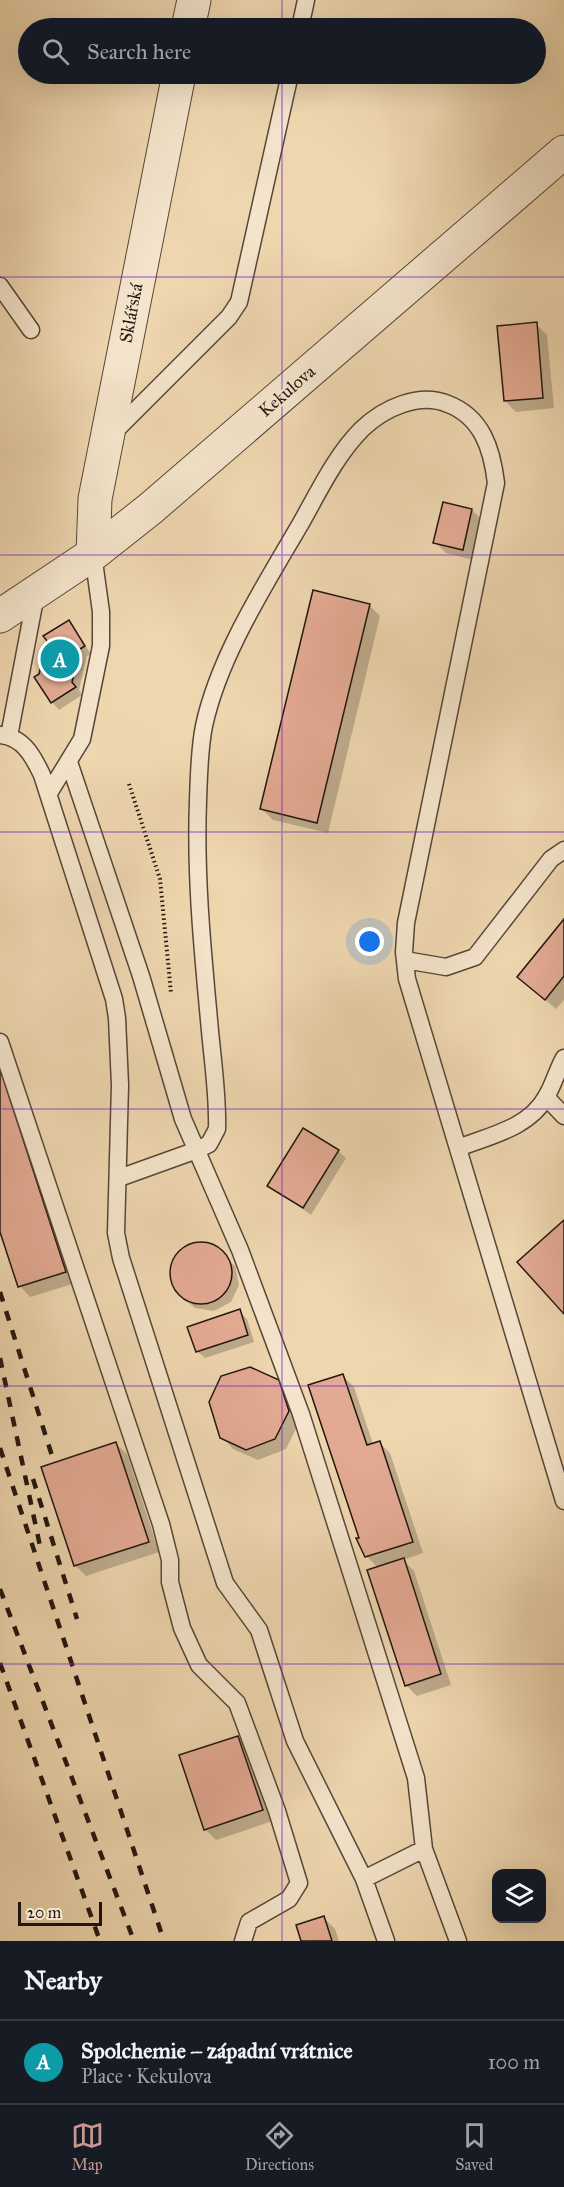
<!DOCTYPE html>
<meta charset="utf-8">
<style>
body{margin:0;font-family:"IM FELL Great Primer",serif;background:#20242c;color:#f1f3f6}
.controls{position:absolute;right:18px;bottom:18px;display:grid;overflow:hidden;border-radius:12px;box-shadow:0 6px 24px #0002}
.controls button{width:54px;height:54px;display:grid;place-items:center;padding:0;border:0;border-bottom:2px solid #363941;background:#171b24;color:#f1f3f6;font:30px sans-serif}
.scale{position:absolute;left:18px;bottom:15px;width:84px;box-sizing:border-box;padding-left:6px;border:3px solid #221710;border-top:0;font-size:16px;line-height:21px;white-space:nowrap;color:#221710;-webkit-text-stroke:4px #f4e4cb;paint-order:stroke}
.you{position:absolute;left:370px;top:942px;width:21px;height:21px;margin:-15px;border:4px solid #fff;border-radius:50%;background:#1a73e8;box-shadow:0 0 0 9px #1a73e833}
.badge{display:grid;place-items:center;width:39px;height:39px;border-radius:50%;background:#c59692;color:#fff;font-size:20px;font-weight:700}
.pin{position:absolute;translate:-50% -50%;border:3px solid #fff;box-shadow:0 2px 6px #0006}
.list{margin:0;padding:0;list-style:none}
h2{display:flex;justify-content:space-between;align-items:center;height:78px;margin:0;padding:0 24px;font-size:26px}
h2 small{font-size:20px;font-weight:400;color:#9ea1a6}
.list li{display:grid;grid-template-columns:39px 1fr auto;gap:18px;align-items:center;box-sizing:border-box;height:84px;padding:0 24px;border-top:2px solid #363941}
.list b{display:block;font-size:22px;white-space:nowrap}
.list p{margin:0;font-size:20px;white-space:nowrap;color:#9ea1a6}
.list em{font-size:20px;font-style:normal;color:#9ea1a6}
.icon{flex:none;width:33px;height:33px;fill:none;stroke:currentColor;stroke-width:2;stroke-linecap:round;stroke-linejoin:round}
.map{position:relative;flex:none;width:564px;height:1941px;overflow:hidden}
.search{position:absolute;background:#171b24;box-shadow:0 6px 24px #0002;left:18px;right:18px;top:18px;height:66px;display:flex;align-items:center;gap:15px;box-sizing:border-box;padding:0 21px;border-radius:33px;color:#9ea1a6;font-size:22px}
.sheet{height:162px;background:#171b24}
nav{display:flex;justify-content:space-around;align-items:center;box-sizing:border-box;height:84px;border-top:2px solid #363941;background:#171b24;font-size:16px;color:#9ea1a6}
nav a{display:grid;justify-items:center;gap:3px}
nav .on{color:#c59692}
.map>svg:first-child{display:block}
.shadow{fill:#0003}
.building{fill:#e3aa93;stroke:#221710;stroke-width:1.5}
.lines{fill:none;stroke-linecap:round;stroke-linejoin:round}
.lane-casing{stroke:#554738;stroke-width:19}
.street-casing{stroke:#554738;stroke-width:35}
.path{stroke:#221710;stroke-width:4;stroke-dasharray:1.5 3;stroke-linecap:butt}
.lane{stroke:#f4e4cb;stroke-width:16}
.street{stroke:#f4e4cb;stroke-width:33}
.rail{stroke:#221710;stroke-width:4.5;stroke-dasharray:10 10;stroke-linecap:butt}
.grid{fill:none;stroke:#7b2cbf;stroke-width:1.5;stroke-opacity:0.55}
.labels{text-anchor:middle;stroke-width:4.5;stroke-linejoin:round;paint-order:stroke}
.street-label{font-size:18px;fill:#221710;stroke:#f4e4cb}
</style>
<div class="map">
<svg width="564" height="1941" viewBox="0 0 564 1941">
<rect width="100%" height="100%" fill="#eed6af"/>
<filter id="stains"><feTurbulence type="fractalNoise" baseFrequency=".00333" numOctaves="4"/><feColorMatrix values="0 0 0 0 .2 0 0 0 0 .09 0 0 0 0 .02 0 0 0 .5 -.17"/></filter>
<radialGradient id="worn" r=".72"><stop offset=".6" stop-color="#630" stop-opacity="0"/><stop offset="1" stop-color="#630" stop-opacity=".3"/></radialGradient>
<!-- shadow -->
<path class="shadow" d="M536 324 547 335 554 408 516 412 505 401Z
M472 510 483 521 473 560 446 553 435 542Z
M369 605 380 616 328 833 273 820 262 809Z
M69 622 91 654 87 656 79 690 82 695 59 710 52 702 41 675Z
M564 922V1000L556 1009 519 977Z
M0 1049 76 1283 30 1297 20 1286 0 1227Z
M338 1151 346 1158 311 1215 269 1185Z
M202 1243 211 1245 235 1266 239 1285 231 1302 214 1311 195 1308 187 1301 179 1293 171 1275 172 1266 183 1250Z
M239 1311 247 1319 254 1342 205 1358 197 1351Z
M343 1376 354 1387 373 1444 379 1442 390 1453 423 1553 403 1560 414 1571 451 1685 417 1696 406 1685 378 1568 362 1551 358 1539H360Z
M279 1381 290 1392 299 1423 286 1449 258 1460 233 1449 222 1437Z
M116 1444 127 1454 159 1552 86 1576 75 1565Z
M238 1737 249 1748 273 1821 216 1840 205 1829Z
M324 1918 335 1929 339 1941H303Z"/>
<!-- building -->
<path class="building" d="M537 322 543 398 504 401 497 326Z
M443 502 472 509 463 550 433 543Z
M313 590 370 604 317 823 260 809Z
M69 620 85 646 80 649 72 682 76 687 51 703 34 677 39 674 47 641 43 636Z
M564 919V976L545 1000 517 977Z
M0 1068 66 1272 18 1287 0 1232Z
M303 1128 339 1150 303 1208 267 1186Z
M564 1220V1314L517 1262Z
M170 1273a31 31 0 1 1 62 0a31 31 0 1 1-62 0Z
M240 1309 248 1335 196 1352 187 1327Z
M250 1367 279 1380 289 1411 275 1439 246 1450 220 1438 209 1402 221 1376Z
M343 1374 367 1445 380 1441 413 1542 365 1557 356 1538H359L308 1385Z
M116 1442 149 1542 74 1566 41 1467Z
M404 1558 441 1674 405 1686 367 1570Z
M238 1736 263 1810 204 1830 179 1755Z
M324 1916 332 1941H301L296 1925Z"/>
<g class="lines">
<!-- lane casing -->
<g class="lane-casing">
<path id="lane" d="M300 28 306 0
M0 286 31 330
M113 433 229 317 239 302 290 74
M0 735C23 737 33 756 42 775L114 999 117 1018 120 1085 116 1233 121 1258 225 1583 259 1630 295 1741 364 1879 386 1941
M9 736 36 594
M69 762 141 976 183 1119 240 1250 301 1414 416 1778 424 1849
M49 793 82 739 101 646V612L93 554
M405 960 446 967 475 957 551 859 564 850
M0 1042 161 1524 170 1560V1582L182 1628 199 1665 237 1703 277 1811 299 1883 289 1899 249 1922 243 1941
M546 1097 564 1116
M458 1148C489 1136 529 1128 546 1097 554 1084 557 1070 564 1058
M119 1178 197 1150 209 1144 217 1129C218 1097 213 1063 210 1031 203 954 195 878 198 801 199 776 199 751 204 726 219 656 265 585 301 523 319 491 336 455 362 429 384 408 419 392 448 404 482 417 492 449 496 483L406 923 404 952 407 979 564 1501
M364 1879 424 1849 458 1941"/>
</g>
<!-- street casing -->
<g class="street-casing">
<path id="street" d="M188 28 194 0
M93 554 95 499 179 74
M0 616 93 554 150 509 564 152"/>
</g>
<!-- path -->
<path class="path" d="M129 784 160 879 171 993"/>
<!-- lane -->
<use href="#lane" class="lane"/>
<!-- street -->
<use href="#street" class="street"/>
<!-- rail -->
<path class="rail" d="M0 1292 54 1462
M0 1358 40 1546
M0 1448 164 1941
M33 1479 77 1619
M0 1589 134 1941
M0 1663 100 1941"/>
</g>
<!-- grid -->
<path class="grid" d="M282 0V28M282 74V1941M0 277H564M0 555H564M0 832H564M0 1109H564M0 1386H564M0 1664H564"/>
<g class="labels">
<!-- street labels -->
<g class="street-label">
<text transform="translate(131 313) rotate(-79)" y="6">Sklářská</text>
<text transform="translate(287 391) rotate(-41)" y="6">Kekulova</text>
</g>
</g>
<rect width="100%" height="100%" filter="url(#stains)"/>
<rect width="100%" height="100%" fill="url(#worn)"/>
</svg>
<div class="controls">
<button><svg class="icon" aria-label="layers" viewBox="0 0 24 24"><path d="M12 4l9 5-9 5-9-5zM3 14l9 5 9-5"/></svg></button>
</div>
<div class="scale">20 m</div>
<div class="you"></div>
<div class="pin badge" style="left:60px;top:659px;background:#0f9aa8">A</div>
<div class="search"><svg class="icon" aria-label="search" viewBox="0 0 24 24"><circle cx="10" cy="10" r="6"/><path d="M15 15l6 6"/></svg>Search here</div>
</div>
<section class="sheet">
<h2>Nearby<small></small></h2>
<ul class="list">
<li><span class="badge" style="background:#0f9aa8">A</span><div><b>Spolchemie – západní vrátnice</b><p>Place · Kekulova</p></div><em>100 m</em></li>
</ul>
</section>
<nav>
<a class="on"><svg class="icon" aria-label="map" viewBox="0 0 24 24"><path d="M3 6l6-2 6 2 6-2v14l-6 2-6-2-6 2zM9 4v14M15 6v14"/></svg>Map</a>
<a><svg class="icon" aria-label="directions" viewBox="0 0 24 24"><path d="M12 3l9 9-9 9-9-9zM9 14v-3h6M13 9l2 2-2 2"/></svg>Directions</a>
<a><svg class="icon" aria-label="saved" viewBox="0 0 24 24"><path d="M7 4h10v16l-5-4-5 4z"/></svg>Saved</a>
</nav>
